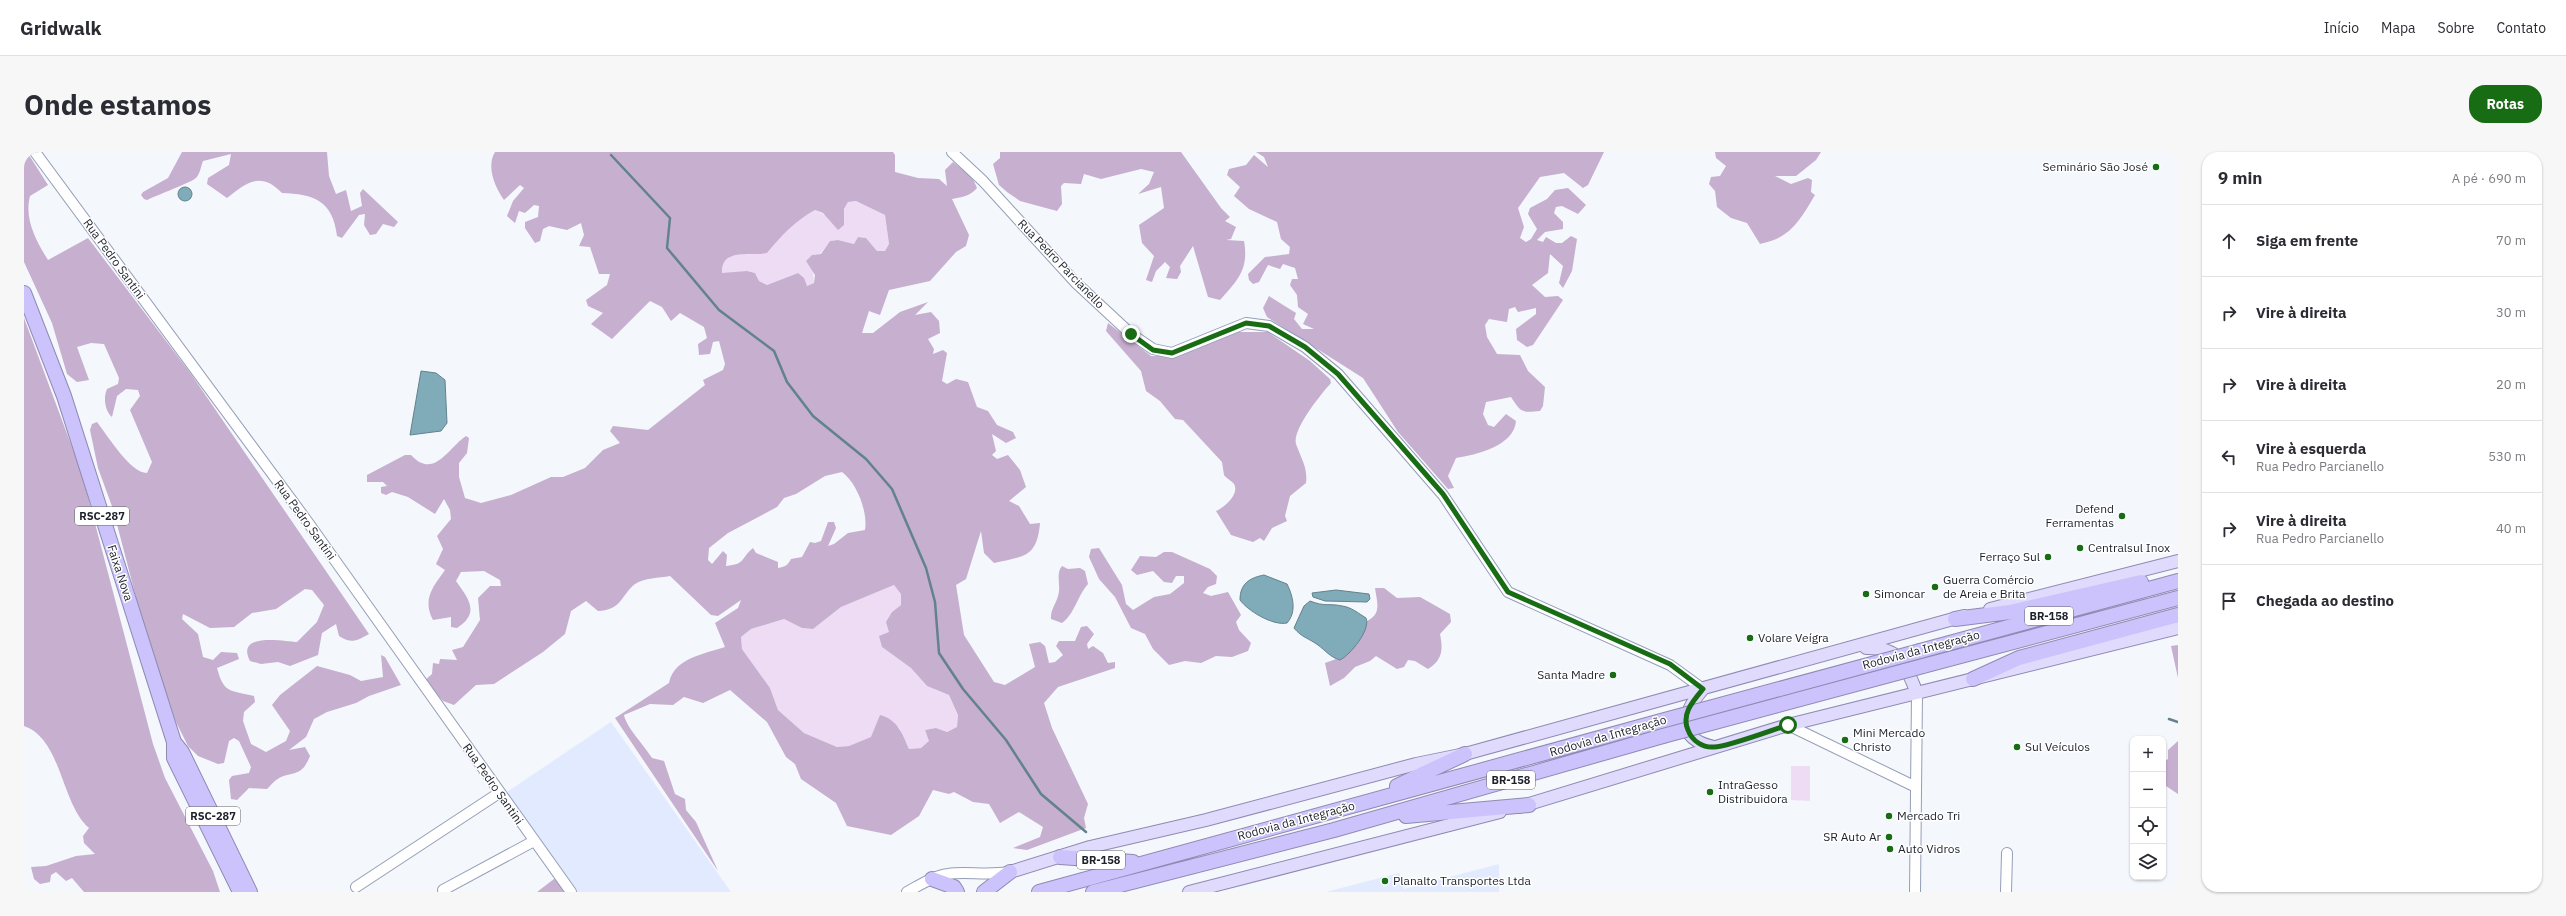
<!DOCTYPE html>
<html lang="pt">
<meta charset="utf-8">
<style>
body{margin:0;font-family:"IBM Plex Sans",sans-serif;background:#f7f7f7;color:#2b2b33}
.controls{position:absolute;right:12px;bottom:12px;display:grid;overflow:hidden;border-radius:8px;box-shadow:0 1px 3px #0004}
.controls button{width:36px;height:36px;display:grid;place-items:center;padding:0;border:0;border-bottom:1px solid #e1e1e2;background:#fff;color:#2b2b33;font:20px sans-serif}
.stop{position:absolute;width:12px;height:12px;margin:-9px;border:3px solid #176c14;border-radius:50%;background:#fff}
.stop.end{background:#176c14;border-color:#fff;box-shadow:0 1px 4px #0008}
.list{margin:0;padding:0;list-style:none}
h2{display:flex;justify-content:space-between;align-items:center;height:52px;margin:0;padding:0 16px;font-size:17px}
h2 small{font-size:13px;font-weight:400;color:#7c7c81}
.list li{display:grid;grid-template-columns:26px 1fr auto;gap:12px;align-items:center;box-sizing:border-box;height:72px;padding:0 16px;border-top:1px solid #e1e1e2}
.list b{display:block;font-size:15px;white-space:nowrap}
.list p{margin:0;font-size:13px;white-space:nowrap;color:#7c7c81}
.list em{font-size:13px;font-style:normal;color:#7c7c81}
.icon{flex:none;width:22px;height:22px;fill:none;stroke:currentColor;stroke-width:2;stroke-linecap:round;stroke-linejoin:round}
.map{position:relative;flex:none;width:2154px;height:740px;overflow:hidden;border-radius:16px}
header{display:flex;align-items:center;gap:24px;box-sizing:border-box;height:56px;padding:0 20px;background:#fff;border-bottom:1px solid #e1e1e2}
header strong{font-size:19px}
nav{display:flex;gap:22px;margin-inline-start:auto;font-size:14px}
.intro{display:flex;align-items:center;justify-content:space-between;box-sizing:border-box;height:96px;padding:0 24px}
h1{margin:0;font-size:28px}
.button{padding:10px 18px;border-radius:16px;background:#176c14;color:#fff;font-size:14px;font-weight:700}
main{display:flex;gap:24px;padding:0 24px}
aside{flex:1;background:#fff;border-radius:16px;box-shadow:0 1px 3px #0004}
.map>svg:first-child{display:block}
.built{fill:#e1eafe}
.green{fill:#eedcf5}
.forest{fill:#c6afcf;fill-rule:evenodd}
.water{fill:#80abb8;stroke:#62828d}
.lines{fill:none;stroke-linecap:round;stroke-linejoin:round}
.stream{stroke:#62828d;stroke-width:2.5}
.minor-casing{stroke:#949eb7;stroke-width:12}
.major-casing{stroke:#8f8ab2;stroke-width:14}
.highway-casing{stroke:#8f8ab2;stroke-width:16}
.minor{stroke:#fff;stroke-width:10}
.major{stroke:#e0dbfd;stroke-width:12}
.highway{stroke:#ccc3fc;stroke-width:14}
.highway-bridge-casing{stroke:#8f8ab2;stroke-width:16;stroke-linecap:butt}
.highway-bridge{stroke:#ccc3fc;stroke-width:14}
.route{stroke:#176c14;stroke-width:5}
.poi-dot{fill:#176c14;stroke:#fff;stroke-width:1.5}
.labels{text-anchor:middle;stroke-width:3;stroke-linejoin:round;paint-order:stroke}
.shield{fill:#fff;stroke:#61646a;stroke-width:1}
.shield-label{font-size:11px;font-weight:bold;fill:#1d212a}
.poi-label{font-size:12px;fill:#1d212a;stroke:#fff;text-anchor:start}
.street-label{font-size:12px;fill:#1d212a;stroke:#fff}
</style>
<header>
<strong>Gridwalk</strong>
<nav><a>Início</a><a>Mapa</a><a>Sobre</a><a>Contato</a></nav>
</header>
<div class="intro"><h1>Onde estamos</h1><a class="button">Rotas</a></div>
<main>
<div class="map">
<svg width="2154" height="740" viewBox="0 0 2154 740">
<rect width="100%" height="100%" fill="#f4f7fc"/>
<!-- built -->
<path class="built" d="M587 570 707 740H554L483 640Z
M1475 712V740H1302L1375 721 1380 737Z"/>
<!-- green -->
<path class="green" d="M832 49 861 63 865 92 861 99H853L842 86 834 85 830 92 814 88 806 89 796 102 788 103 790 131 783 134 774 121 743 133 735 129 731 121 723 119 698 122C697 95 726 105 743 101 757 84 771 69 791 58L820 73V57L824 50Z
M870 433 878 442 877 453 868 460 865 480 858 495 887 516 903 534 925 543 934 563 933 575 923 580 912 576 901 578 906 589 897 596 885 597 875 575 825 594 813 595 780 581 754 558 746 536 718 497 717 485 727 477 760 467 778 476 789 477 817 455Z
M1767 614H1786V649L1767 648Z"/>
<!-- forest -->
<path class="forest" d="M0 0H3L24 33 6 44C0 67 12 89 24 108L64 86 167 222 345 482C332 489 328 492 315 484L312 472 298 481 294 503 266 514 254 510 237 512 226 509C211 480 260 489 273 490L293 470 300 453 288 438 281 437 252 457 228 461 210 475 186 476 159 462 158 467 174 482 179 505 189 508 197 500 213 501 215 507 193 516C200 542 206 538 230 544L231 550 220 560 219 569 227 592 242 600 262 589 266 579 248 553 256 543 293 514 326 523 337 529 359 525 357 503 361 505 377 533 345 544 332 551 303 560 290 567 282 585 265 598 281 595 286 604C278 623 274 619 257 625 252 627 247 633 243 637L225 636 213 648 207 647 205 628 208 624 225 621 227 615 215 589 210 586 205 589 200 611 194 612 174 604 164 594 152 570 120 476 89 357 74 316 66 278 68 272 73 270C84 284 106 321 123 321L128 310 106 258 116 244 114 238 102 237 93 244 88 265C81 259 79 246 83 237L94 232 95 226 80 192 67 191 53 195 65 228 53 230 43 222 28 171 0 110Z
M158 0H303L305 24 312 42 322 38 327 59 338 54 336 41 339 37 374 70 370 75 359 72 352 82 346 83 340 73 341 62 335 63 318 86 313 84C309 49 290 42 258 41 237 19 223 30 203 46L183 32 184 26 205 13 207 2 179 9C177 14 176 22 172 26 168 30 131 44 123 48L120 47 117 43 119 40 144 26Z
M471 0H869L871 3V20L894 26 915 27 923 34 921 18 929 10 948 25 953 36C946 44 939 45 928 47L945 83 942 94 932 100 906 129 865 138 856 163 845 159 838 181H849L876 160 904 150 891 163 907 160 915 169 916 181 904 187 910 197 909 202 919 198 923 201 918 229 923 232 932 227 944 230 953 255 964 259 973 273 989 280 992 286 982 291 968 282 972 299 968 303 973 307 984 303 996 318 1002 335 985 349 995 354 1006 372 1016 371C1013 406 1000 404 970 411L960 401 957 379 942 427 932 433 940 483 970 530 981 533 1011 515 1005 492 1016 490 1021 494 1025 511 1031 510 1039 503 1032 494 1035 489H1051L1057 475 1063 474 1070 482 1063 492 1064 497 1069 494 1079 501 1084 511 1091 510V516L1034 535 1020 551 1028 576 1064 652 1060 666 1062 676 1003 698 989 696 1016 685 1019 675 995 660 976 671 965 652 949 650 930 640 925 642 909 638 895 664 867 683 823 674 812 651 777 627 771 612 762 605 743 570 706 538 679 551 660 545 649 553 626 552 600 563C602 575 620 593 628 606L640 609 651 642 661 647 662 658 672 670 694 719 591 566 645 531C650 506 680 502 701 495L691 471 714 456 717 448 694 464 687 463 646 424C635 426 620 426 611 432 597 443 598 458 574 459L562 449 547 459 541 482 519 500 470 532 452 533 430 553 419 549 400 529 408 522 409 511 415 512 416 507 433 508 428 498 439 495 456 468 454 446 466 434H477L476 428 460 419 437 420 432 429C444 446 457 461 433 476L427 475V465L409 468C398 447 409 435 421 418L412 412 419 397 413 384 427 367 426 358 420 347 411 362 384 345 368 340 362 343 357 341V335L363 334 359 330H343V323L381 303H387C410 328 424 296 442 284L445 286 443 301 435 311V325L441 346 457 351 487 343 527 325H539L561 316 579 298 596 291 586 279 589 274 624 278 681 233 679 228 699 218 701 212 695 189 689 190 686 202 675 203 674 192 683 186 680 175 656 161 647 169 638 155 626 149 588 187 567 172 579 161 564 154 562 148 583 133 586 122H575L566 95 555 94 560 83 557 71 543 78 525 74 519 77 516 89 511 91 501 76V70L514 65 515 54 510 53 501 61 495 59 491 71 483 64 489 49 500 36 496 33 480 48C471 35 462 15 471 0ZM832 49 861 63 865 92 861 99H853L842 86 834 85 830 92 814 88 806 89 797 102 788 103 782 109 791 123 790 131 783 134 780 126 774 121 743 133 735 129 731 121 723 119 698 121C697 95 727 105 743 101 757 84 771 69 791 58L799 61 814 78 820 73V57L824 50ZM818 320C833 331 844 360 841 378L824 381 810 392 804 394 812 376 810 370H804L797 389 791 391 786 390 778 405 767 407C764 413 761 415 754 416V410L732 401 729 396C716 407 722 412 702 414L703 403 699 399 688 412 684 408 685 396 704 381 753 355 760 346 772 342 801 324ZM870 433 877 442V453L868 460 862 470 865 480 855 484 858 495 887 516 903 534 925 543 934 563 933 575 923 580 912 576 901 578 905 589 897 596 885 597C878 581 874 568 856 563L847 585 825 594 813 595 780 581 754 558 746 536 718 497 717 485 727 477 760 467 778 476 789 477 817 455Z
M976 0H1157L1197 56 1206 65 1201 69 1212 75 1207 87 1202 88 1220 89C1225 117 1214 128 1196 148L1184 145 1169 94 1156 114 1157 120 1153 127 1142 126 1146 115 1141 110 1132 119 1128 130 1122 128 1130 104 1118 91 1115 73 1140 56 1137 35 1114 42 1125 32 1130 20 1117 17 1077 27 1060 22 1057 32 1040 31 1037 34 1038 52 1033 59 996 49 983 40 975 33 969 12 976 6Z
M1232 0H1580L1564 33 1559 36 1540 21 1516 25 1494 56 1500 75 1496 86 1502 90 1507 87 1513 77 1504 62 1506 56 1523 47 1531 38 1544 36 1562 53 1554 62 1538 54 1532 55 1530 61 1539 70V77L1521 80 1513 88 1519 90 1522 85 1532 91H1538L1547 84 1553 87 1548 119 1539 136 1535 131 1539 114 1526 102 1524 121 1508 133 1521 145 1534 144 1539 148 1509 193 1503 195 1493 188 1492 177 1512 162V156L1494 160 1491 155 1485 157 1483 170 1465 167 1461 173 1463 185 1473 202 1496 203 1504 219 1521 235 1519 254 1516 259C1497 261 1497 260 1487 245L1462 250 1459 262 1464 273 1470 275 1482 262 1492 269C1490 294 1452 303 1432 306L1424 324 1430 336 1424 337 1374 280 1339 226 1243 165 1239 156 1245 144 1272 161 1270 167 1278 177H1290L1279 172 1284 162 1274 155 1273 143 1266 133 1268 127H1274L1271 116 1259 112 1256 117 1244 113 1235 130 1229 132 1225 128 1224 122 1241 105 1265 102 1266 95 1257 87 1253 70 1225 57 1210 44 1216 35 1203 23 1205 17 1222 13 1230 3 1244 15 1240 5Z
M1691 0H1797L1792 8 1772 24H1751L1767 32 1784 26 1788 28 1787 40 1791 43C1776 68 1767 86 1736 92L1723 71 1707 66 1693 55 1691 39 1685 32 1687 25 1696 24 1702 14 1692 6Z
M0 166 58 322 129 592 141 626 189 719 196 740H60L48 726 42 729 32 720 27 723 26 730 16 732 10 727 7 715 22 714 52 704 71 702 60 691 59 684 65 676C37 652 38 587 0 574Z
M1084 171 1127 204H1148L1171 198 1208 180H1244L1286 209 1306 227 1307 231C1297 242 1268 278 1272 292 1277 306 1284 316 1282 331L1266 344 1261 364 1263 369 1248 376 1240 389 1236 386 1229 390 1207 383 1192 359C1200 356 1216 342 1210 332 1208 329 1202 326 1200 323L1198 310 1159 268 1151 267 1136 249 1122 239 1117 219 1082 179Z
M1075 396 1098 433 1102 452 1109 458 1130 445 1146 442 1160 431V424H1152L1148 431 1140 430 1129 419 1113 423 1107 418 1116 404 1132 405 1140 400H1148L1186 417 1193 424 1192 432 1184 435 1179 441 1187 444 1204 440 1217 463 1212 470 1215 478 1227 491 1224 499 1208 505 1192 504 1177 511 1161 509 1145 513 1129 497 1121 482 1107 476 1091 445 1075 427 1065 405 1067 397Z
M1038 414 1044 417 1056 416 1061 419 1064 432C1054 443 1050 463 1038 471L1027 467C1026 457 1034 450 1035 439 1036 431 1032 421 1038 414Z
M1351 436H1360L1373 446 1396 445 1426 462 1427 470 1416 482C1419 497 1419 508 1404 517L1391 509 1384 508 1380 515 1373 517 1352 504 1346 509 1331 515 1320 526 1306 534 1301 511 1312 507 1316 508 1341 477 1343 469C1358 462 1353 450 1351 436Z
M2154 493V526L2147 494Z
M2154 589V642L2139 632V610L2144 607V598Z
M530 727 535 728 543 740H513Z"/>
<!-- water -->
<path class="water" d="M154 42a7 7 0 1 1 14 0a7 7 0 1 1-14 0Z
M397 219 412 221 421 228 423 271 417 279 386 283Z
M1240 423 1263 432C1269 444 1273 460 1263 471 1249 474 1224 459 1216 448 1216 432 1225 426 1240 423Z
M1312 438 1345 442 1346 447 1343 450 1301 449 1289 445 1288 441Z
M1286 449C1301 455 1305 451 1318 454 1327 455 1334 461 1342 466 1347 478 1326 503 1316 508 1306 505 1302 499 1294 493 1286 487 1277 485 1270 476L1280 454Z"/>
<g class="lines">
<!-- stream -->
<path class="stream" d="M587 3 646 66 643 96 695 158 750 199 763 230 789 264 842 307 868 337 902 416 911 450 915 501 939 537 982 588 1017 642 1062 680
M2145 567 2154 570"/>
<!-- minor casing -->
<g class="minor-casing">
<path id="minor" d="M11 0 283 369 547 740
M928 0 959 29 1051 130 1107 182 1129 197 1148 201 1222 171 1245 174 1281 195 1314 222 1419 343 1484 440 1646 513 1679 537
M1764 573 1892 635
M332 735 475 641
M421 740 419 738 510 689
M883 740C896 733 909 724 924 722 943 719 962 724 984 720
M1891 740 1893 541
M1982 740 1983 701"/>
</g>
<!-- major casing -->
<g class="major-casing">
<path id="major" d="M1966 457 2154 409
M1842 496C1877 495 1881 513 1893 541
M1679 537C1658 561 1652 587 1690 595
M1495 655 1764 573 2154 476
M986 720 1066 695 1182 668 1392 612 1441 602 1940 464
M1165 740 1476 660"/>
</g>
<!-- highway casing -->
<g class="highway-casing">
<path id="highway" d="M0 141 40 244 150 590V606L216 740
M1931 467 1986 460 2117 430
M1896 499 2154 429
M1899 514 2154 446
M1949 527 1995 506 2154 463
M150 590 158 600 226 740
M1373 634 1441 602
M1382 664 1505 653
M1036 705 1109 710
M908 727 930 735 933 740
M960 740 986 720
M1015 740 1637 569
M1069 740 1310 678 1639 584"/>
</g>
<!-- minor -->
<use href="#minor" class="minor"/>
<!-- major -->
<use href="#major" class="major"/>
<!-- highway -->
<use href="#highway" class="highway"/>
<!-- highway-bridge casing -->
<g class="highway-bridge-casing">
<path id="highway-bridge" d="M1637 569 1896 499
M1639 584 1899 514"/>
</g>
<!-- highway-bridge -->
<use href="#highway-bridge" class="highway-bridge"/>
</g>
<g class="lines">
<!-- route -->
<path class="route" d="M1107 182 1129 198 1148 201 1222 171 1245 174 1281 195 1314 222 1419 342 1484 440 1646 512 1679 537C1669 549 1657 562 1664 578 1668 589 1679 596 1690 595 1704 595 1748 578 1764 573"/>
</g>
<!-- markers -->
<g class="poi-dot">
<circle cx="2132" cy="15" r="4"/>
<circle cx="2098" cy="364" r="4"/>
<circle cx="2056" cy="396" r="4"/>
<circle cx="2024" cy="405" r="4"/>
<circle cx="1911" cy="435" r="4"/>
<circle cx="1842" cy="442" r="4"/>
<circle cx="1726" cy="486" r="4"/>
<circle cx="1589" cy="523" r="4"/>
<circle cx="1821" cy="588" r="4"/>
<circle cx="1993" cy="595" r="4"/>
<circle cx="1686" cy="640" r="4"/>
<circle cx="1865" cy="664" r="4"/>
<circle cx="1865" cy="685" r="4"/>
<circle cx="1866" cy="697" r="4"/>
<circle cx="1361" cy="729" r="4"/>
</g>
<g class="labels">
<!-- shield labels -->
<g class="shield">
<rect x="51" y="355" width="54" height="18" rx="3"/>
<rect x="2001" y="455" width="48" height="18" rx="3"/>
<rect x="1463" y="619" width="48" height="18" rx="3"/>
<rect x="162" y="655" width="54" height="18" rx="3"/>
<rect x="1053" y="699" width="48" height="18" rx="3"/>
</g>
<g class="shield-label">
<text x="78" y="368">RSC-287</text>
<text x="2025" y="468">BR-158</text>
<text x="1487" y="632">BR-158</text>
<text x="189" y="668">RSC-287</text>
<text x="1077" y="712">BR-158</text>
</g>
<!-- poi labels -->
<g class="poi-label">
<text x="2124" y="19" text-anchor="end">Seminário São José</text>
<text x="2090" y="361" text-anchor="end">Defend<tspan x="2090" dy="14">Ferramentas</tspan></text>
<text x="2064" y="400">Centralsul Inox</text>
<text x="2016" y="409" text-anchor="end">Ferraço Sul</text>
<text x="1919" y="432">Guerra Comércio<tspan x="1919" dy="14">de Areia e Brita</tspan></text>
<text x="1850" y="446">Simoncar</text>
<text x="1734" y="490">Volare Veígra</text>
<text x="1581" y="527" text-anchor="end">Santa Madre</text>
<text x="1829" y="585">Mini Mercado<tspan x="1829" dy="14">Christo</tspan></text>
<text x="2001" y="599">Sul Veículos</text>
<text x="1694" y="637">IntraGesso<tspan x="1694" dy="14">Distribuidora</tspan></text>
<text x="1873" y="668">Mercado Tri</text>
<text x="1857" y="689" text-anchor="end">SR Auto Ar</text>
<text x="1874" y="701">Auto Vidros</text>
<text x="1369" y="733">Planalto Transportes Ltda</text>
</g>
<!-- street labels -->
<g class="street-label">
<text transform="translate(90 107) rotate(54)" y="4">Rua Pedro Santini</text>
<text transform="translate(1037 112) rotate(46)" y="4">Rua Pedro Parcianello</text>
<text transform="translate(281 368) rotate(54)" y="4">Rua Pedro Santini</text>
<text transform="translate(96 421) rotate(72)" y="4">Faixa Nova</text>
<text transform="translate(1897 498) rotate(-15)" y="4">Rodovia da Integração</text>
<text transform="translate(1584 584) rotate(-16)" y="4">Rodovia da Integração</text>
<text transform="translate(469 632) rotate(55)" y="4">Rua Pedro Santini</text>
<text transform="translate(1272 669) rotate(-15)" y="4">Rodovia da Integração</text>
</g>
</g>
</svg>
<div class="controls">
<button>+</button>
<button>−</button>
<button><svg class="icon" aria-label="locate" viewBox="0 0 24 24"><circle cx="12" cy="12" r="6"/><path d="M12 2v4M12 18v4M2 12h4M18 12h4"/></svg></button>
<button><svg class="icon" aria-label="layers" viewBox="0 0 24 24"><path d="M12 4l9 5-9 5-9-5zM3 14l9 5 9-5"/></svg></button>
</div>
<div class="stop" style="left:1764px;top:573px"></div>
<div class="stop end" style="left:1107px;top:182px"></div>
</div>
<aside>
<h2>9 min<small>A pé · 690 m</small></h2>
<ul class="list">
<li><svg class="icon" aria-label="ahead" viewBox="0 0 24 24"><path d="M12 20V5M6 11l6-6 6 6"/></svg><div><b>Siga em frente</b></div><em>70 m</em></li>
<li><svg class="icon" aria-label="right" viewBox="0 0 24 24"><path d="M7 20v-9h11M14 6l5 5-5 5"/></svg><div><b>Vire à direita</b></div><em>30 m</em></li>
<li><svg class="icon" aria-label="right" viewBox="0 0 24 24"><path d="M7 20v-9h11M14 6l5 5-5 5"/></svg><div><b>Vire à direita</b></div><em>20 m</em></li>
<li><svg class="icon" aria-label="left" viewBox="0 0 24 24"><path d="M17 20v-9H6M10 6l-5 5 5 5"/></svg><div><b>Vire à esquerda</b><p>Rua Pedro Parcianello</p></div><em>530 m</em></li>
<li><svg class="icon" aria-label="right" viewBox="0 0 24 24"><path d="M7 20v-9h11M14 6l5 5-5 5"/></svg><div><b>Vire à direita</b><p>Rua Pedro Parcianello</p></div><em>40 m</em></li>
<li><svg class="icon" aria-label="arrive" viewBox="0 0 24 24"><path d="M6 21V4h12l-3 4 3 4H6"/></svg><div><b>Chegada ao destino</b></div></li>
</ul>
</aside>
</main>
